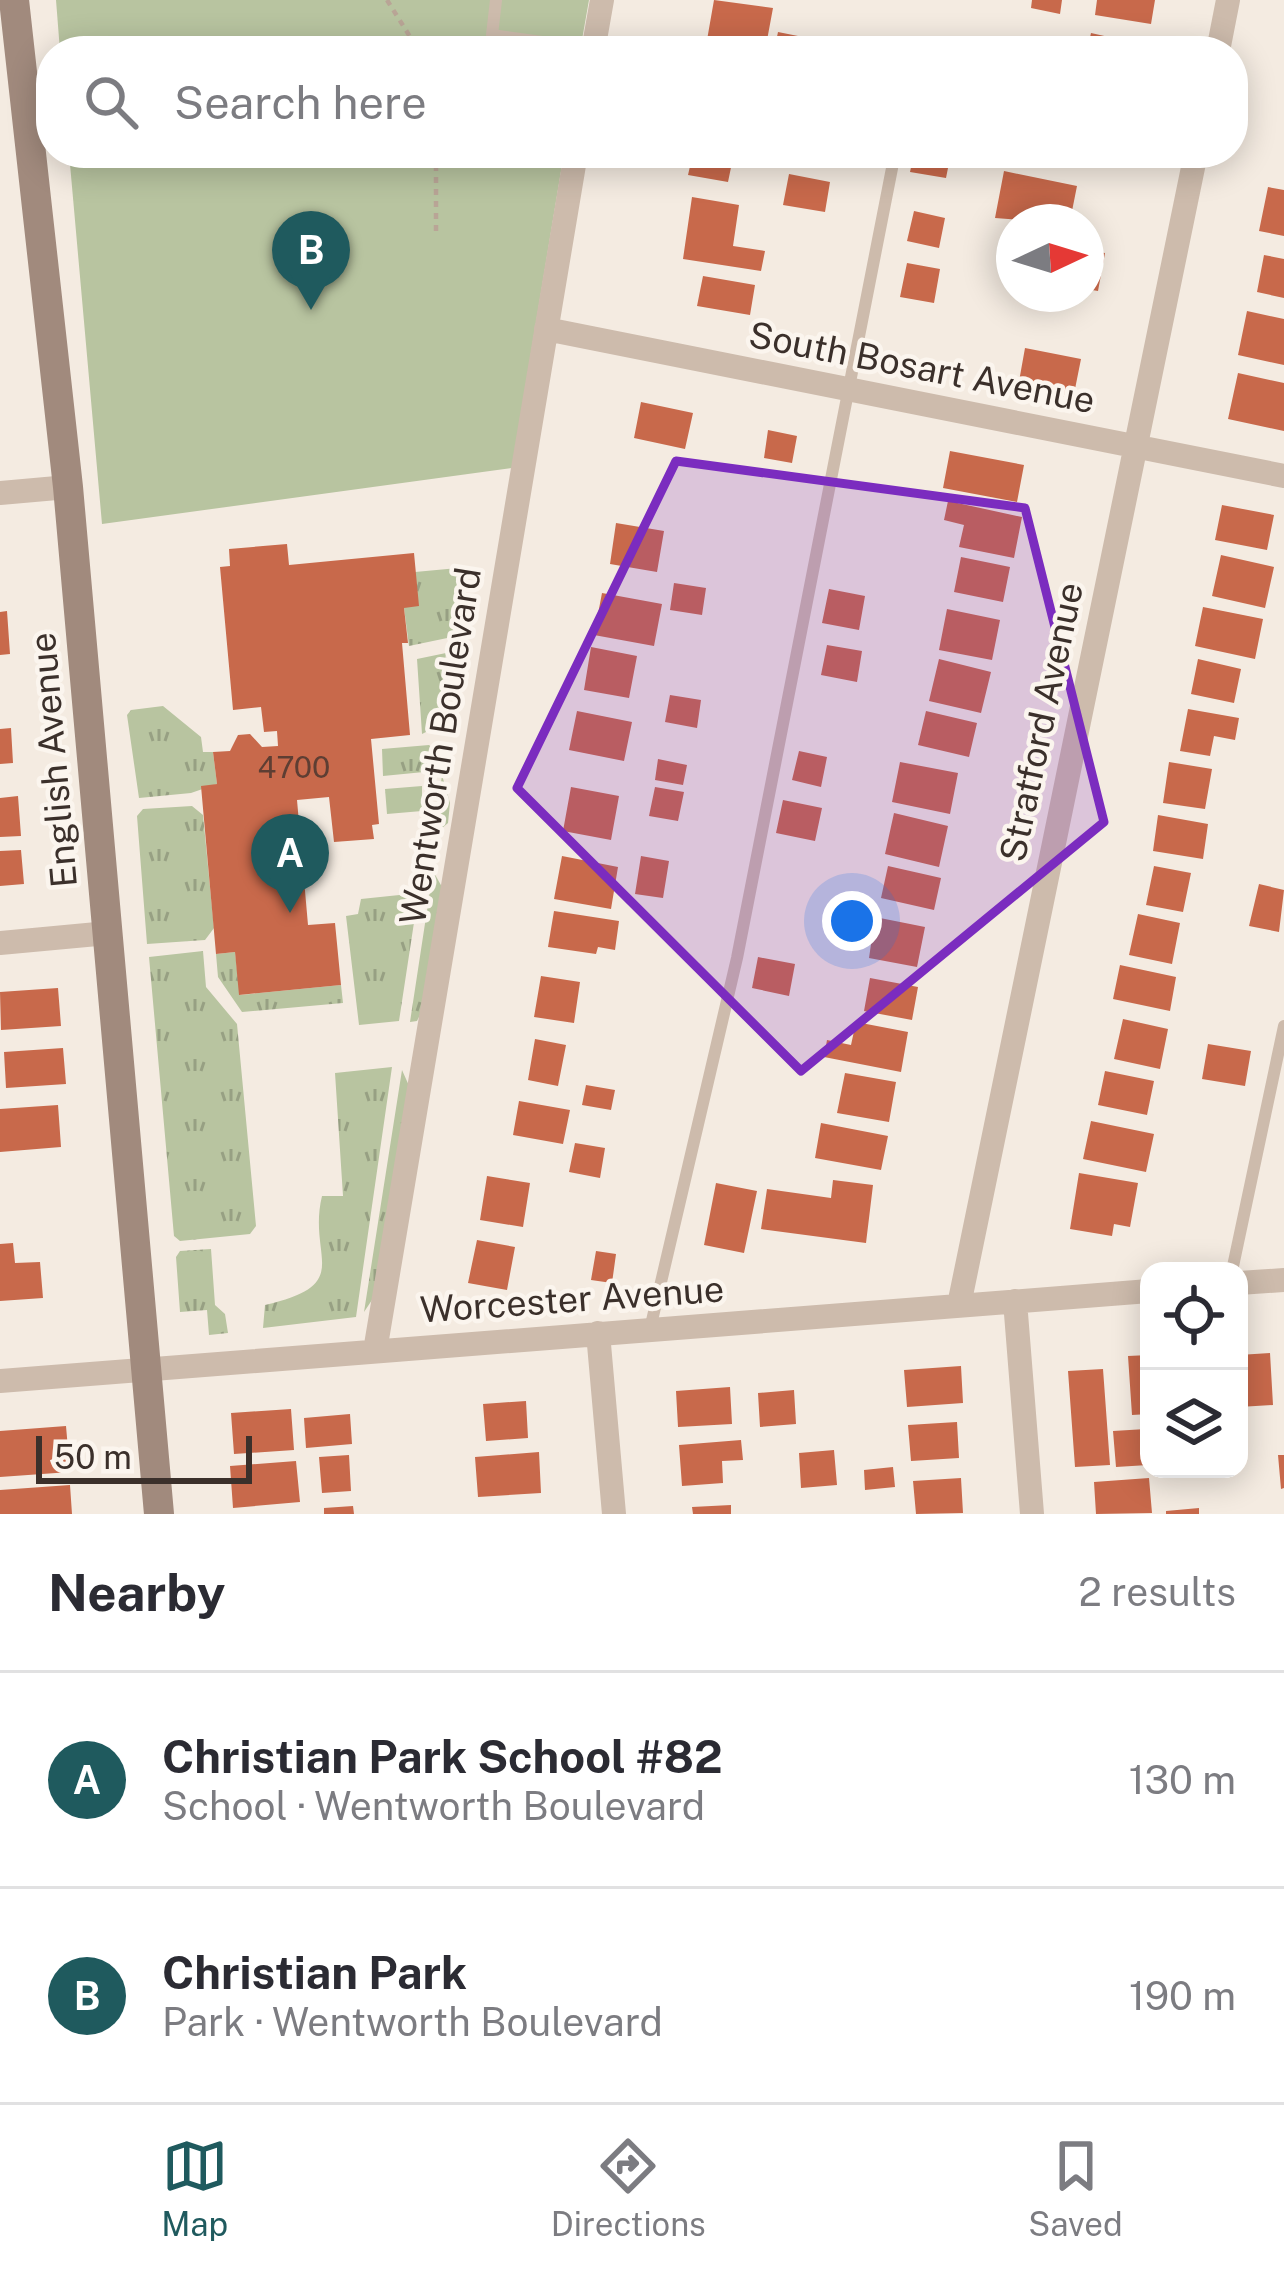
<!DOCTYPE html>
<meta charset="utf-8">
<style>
body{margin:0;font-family:"Public Sans",sans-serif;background:#f7f7f7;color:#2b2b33}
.controls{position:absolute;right:36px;bottom:36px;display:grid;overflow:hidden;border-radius:24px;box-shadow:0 6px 30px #0003}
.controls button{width:108px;height:108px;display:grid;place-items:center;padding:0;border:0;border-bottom:3px solid #e1e1e2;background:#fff;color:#2b2b33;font:60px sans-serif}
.compass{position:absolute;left:996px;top:204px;width:108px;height:108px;border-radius:50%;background:#fff;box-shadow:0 6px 30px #0003;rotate:86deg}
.scale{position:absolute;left:36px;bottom:30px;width:216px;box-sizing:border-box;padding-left:12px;border:6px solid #3b302b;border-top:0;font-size:33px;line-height:42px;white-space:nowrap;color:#3b302b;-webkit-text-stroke:9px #fbf5ee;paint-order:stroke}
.you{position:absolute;left:852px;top:921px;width:42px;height:42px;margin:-30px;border:9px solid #fff;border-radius:50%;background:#1a73e8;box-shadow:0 0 0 18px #1a73e833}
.badge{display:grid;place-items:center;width:78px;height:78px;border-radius:50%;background:#1f5a5e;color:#fff;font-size:39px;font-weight:700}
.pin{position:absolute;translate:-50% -99px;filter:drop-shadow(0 3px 6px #0008)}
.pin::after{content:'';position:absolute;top:63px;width:42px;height:36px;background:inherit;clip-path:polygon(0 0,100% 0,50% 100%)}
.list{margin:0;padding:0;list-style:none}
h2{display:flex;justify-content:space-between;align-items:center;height:156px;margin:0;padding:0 48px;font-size:51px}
h2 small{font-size:39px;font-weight:400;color:#7c7c81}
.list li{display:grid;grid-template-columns:78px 1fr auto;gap:36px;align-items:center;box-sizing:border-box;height:216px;padding:0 48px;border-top:3px solid #e1e1e2}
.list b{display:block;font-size:45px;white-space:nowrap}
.list p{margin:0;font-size:39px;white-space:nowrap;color:#7c7c81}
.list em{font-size:39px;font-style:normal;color:#7c7c81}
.icon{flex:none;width:66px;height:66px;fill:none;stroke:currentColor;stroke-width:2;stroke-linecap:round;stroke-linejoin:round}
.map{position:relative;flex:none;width:1284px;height:1514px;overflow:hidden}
.search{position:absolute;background:#fff;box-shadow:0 6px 30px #0003;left:36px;right:36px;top:36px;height:132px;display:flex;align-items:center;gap:30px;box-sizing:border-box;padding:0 42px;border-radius:48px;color:#7c7c81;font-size:45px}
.sheet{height:588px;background:#fff}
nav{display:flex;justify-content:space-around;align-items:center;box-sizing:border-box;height:168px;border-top:3px solid #e1e1e2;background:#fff;font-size:33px;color:#7c7c81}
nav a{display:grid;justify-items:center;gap:6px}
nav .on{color:#1f5a5e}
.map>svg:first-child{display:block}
.grass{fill:url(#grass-tufts)}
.park{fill:#b8c4a0}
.building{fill:#c8694b}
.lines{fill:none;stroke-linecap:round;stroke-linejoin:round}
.path{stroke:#b9a596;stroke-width:4.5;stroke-dasharray:6 6;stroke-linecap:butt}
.service{stroke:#cdbbac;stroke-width:12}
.minor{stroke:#cdbbac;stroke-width:24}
.secondary{stroke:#a18a7d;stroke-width:30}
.marked{fill:#7b2cbf;fill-opacity:0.2;stroke:#7b2cbf;stroke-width:9;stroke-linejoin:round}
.labels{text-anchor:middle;stroke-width:9;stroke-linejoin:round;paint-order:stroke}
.number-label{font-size:30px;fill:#5e3e33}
.street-label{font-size:36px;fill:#3b302b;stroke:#fbf5ee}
</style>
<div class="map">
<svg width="1284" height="1514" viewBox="0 0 1284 1514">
<defs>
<pattern id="grass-tufts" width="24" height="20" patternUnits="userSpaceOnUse" patternTransform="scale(3)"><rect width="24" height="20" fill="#b8c4a0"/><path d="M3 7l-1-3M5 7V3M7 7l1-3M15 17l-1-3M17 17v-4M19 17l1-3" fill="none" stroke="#97a083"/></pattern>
</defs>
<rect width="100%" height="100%" fill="#f4ebe1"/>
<!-- grass -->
<path class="grass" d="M458 568 463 575 452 637 409 646 404 608 415 572Z
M446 653 438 726 422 734 417 659Z
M163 706 201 737 203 752H213L217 784 191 793 139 798 127 715 131 710Z
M429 745 435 750 424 772 383 776 382 749Z
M442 775 450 803 448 823 434 835Z
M422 786V811L387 814 385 789Z
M192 806 203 815 214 928 205 940 147 944 137 816 143 809Z
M422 870 399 1021 359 1025 346 916 358 914 361 899 409 894 411 874Z
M433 871 442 887 424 1007 417 1021 410 1022Z
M203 951 206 987 237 1024 256 1226 250 1234 180 1241 174 1236 149 957Z
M235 952 240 995 341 985 343 1003 242 1012 218 977 216 954Z
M392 1067 356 1317 263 1328 265 1305C356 1284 307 1258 322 1196H343L335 1073Z
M402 1070 410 1088 374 1297 364 1312Z
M211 1249 215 1305 225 1314 228 1333 209 1335 207 1310 180 1312 176 1257 180 1251Z"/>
<!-- park -->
<path class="park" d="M56 0H589L580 51H60Z
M69 153H564L512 468 102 524Z"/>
<!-- building -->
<path class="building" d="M714 0 773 8 765 51 707 40Z
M1032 0H1062L1060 14 1031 8Z
M1097 0H1155L1151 24 1095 15Z
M778 32 808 38 805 51H774Z
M1091 33 1140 44 1139 51H1087Z
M693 153H734L728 182 688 175Z
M914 153H951L946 178 910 172Z
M1004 171 1077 186 1071 216 1049 212 1046 222 995 218Z
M789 174 830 182 825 212 783 205Z
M1268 187 1284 190V236L1259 231Z
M692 197 739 205 733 246 765 251 761 271 683 259Z
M914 211 945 218 939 248 907 241Z
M1086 250 1105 253 1098 291 1086 289Z
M1264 255 1284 259V298L1257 292Z
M907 263 940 269 934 303 900 297Z
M703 276 755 285 750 315 697 306Z
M1247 311 1284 319V365L1238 355Z
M1025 348 1081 359 1073 399 1018 387Z
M1238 373 1284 383V431L1228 419Z
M641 402 693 413 685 449 634 438Z
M768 430 797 436 792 463 764 458Z
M950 451 1024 465 1017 502 943 488Z
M948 501 1022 517 1014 558 959 547 964 525 944 520Z
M1222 505 1274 515 1267 550 1215 540Z
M616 523 664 531 657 572 610 564Z
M287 544 289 565 414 553 419 606 404 608 408 643H402L410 735 371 739 379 824 372 825 374 839 334 842 329 797 297 800 308 925 335 923 341 985 239 995 235 952 216 954 201 786 217 784 213 752 230 751 238 735 250 734 262 747 278 746 277 731 264 732 261 707 233 710 220 567 230 566 229 549Z
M1221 555 1274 567 1265 608 1212 596Z
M961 557 1010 567 1003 602 954 592Z
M674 583 706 588 702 615 670 610Z
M829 589 865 596 859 630 822 623Z
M602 593 662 604 654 646 594 635Z
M1203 607 1263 619 1255 659 1195 646Z
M947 609 1000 620 992 660 939 650Z
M7 611 10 654 0 655V612Z
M827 645 862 651 857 682 821 675Z
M591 647 637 656 629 698 584 690Z
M939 659 991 672 981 713 929 701Z
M1198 659 1241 669 1234 703 1191 694Z
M670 695 701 700 697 728 665 722Z
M1188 709 1239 718 1235 740 1214 736 1210 756 1180 751Z
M577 711 632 722 624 761 569 750Z
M926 711 977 723 969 757 918 745Z
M11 728 13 763 0 764V729Z
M799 751 827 757 821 787 792 780Z
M658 759 687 765 683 785 655 780Z
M900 762 958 773 950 814 892 802Z
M1169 762 1212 769 1205 809 1163 803Z
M571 787 619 796 611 840 563 831Z
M655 787 684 792 678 821 649 816Z
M18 796 21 836 0 837V798Z
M783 800 822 808 815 841 776 833Z
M894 813 948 826 939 867 885 854Z
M1158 815 1208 824 1203 859 1153 851Z
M21 850 24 884 0 886V851Z
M562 856 618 867 611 909 554 899Z
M641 856 669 861 663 898 635 894Z
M888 866 941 878 934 910 881 898Z
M1154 866 1191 873 1183 912 1146 905Z
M1259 884 1284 890 1279 932 1249 926Z
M554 911 619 921 615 950 598 947 596 954 548 947Z
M1138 914 1180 923 1172 964 1129 955Z
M875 917 925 927 917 967 869 958Z
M758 957 795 964 789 996 752 988Z
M1120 965 1176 977 1170 1011 1113 999Z
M541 976 580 982 574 1023 534 1017Z
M870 978 918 987 912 1020 864 1011Z
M58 988 61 1026 1 1030 0 992Z
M1123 1019 1168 1029 1160 1069 1114 1059Z
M856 1022 908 1032 901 1072 824 1057 827 1040 851 1045Z
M535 1039 566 1045 558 1086 528 1080Z
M1208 1044 1251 1051 1245 1086 1202 1079Z
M63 1048 66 1084 6 1088 4 1052Z
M1105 1071 1154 1081 1147 1115 1098 1105Z
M845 1073 896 1082 889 1122 837 1113Z
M586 1085 615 1090 611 1110 582 1105Z
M519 1101 570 1110 563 1144 513 1135Z
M58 1105 61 1147 0 1152V1109Z
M1091 1121 1154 1134 1146 1172 1083 1159Z
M821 1123 888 1136 881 1170 815 1158Z
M575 1143 605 1148 600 1178 569 1172Z
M1079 1173 1138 1183 1130 1227 1114 1224 1112 1236 1070 1229Z
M487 1176 530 1183 523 1227 480 1220Z
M833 1180 873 1185 866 1243 761 1229 767 1189 831 1198Z
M716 1183 757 1191 744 1253 704 1245Z
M477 1240 515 1247 507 1290 468 1283Z
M13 1243 15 1263 40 1262 43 1298 0 1301V1244Z
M596 1251 616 1254 612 1283 591 1280Z
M1270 1353 1273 1405 1239 1407V1355Z
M1149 1355V1414L1132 1415 1128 1356Z
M961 1366 963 1403 907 1407 904 1370Z
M1103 1369 1110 1465 1075 1467 1068 1371Z
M730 1387 732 1424 678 1427 676 1391Z
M794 1390 796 1424 760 1427 758 1393Z
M526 1401 528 1438 486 1441 483 1404Z
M291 1409 294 1450 234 1454 231 1413Z
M350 1414 352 1444 306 1448 304 1418Z
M957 1422 959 1458 911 1461 908 1425Z
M66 1426 70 1472 0 1477V1431Z
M1146 1429 1148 1465 1116 1467 1113 1431Z
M741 1440 743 1460 722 1461 723 1483 682 1486 679 1445Z
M834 1450 837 1485 801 1488 799 1453Z
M539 1452 541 1493 478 1497 475 1457Z
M349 1455 351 1491 322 1493 319 1457Z
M1278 1455H1284V1488L1281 1489Z
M296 1461 300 1502 233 1508 230 1466Z
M893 1467 895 1487 865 1490 864 1470Z
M961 1478 963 1513 916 1514 913 1481Z
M1149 1478 1152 1513 1096 1514 1094 1482Z
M70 1485 72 1514H0V1490Z
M731 1505V1514H693L692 1507Z
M353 1506 354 1514H324V1508Z
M1199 1508V1514H1166V1511Z"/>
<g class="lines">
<!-- path -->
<path class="path" d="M387 0 419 51
M436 153V233"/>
<!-- service -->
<path class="service" d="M496 0 492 35 593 49
M1232 1271 1284 1026
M650 1329 737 958 895 153"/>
<!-- minor -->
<path class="minor" d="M593 51 602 0
M1218 51 1228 0
M546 329 1284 476
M0 493 68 487
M0 943 108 933
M1239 1283 1284 1280
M1015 1301 1032 1514
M959 1305 1196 153
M598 1333 614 1514
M375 1351 576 153
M0 1381 1149 1291"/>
<!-- secondary -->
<path class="secondary" d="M14 0 68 487 159 1514"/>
</g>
<!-- marked area -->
<path class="marked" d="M676 461 1025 508 1104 822 801 1071 517 788Z"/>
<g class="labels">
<!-- number labels -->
<g class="number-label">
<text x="294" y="778">4700</text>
</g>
<!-- street labels -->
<g class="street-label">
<text transform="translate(922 367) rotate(11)" y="13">South Bosart Avenue</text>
<text transform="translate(1041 722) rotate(-78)" y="13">Stratford Avenue</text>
<text transform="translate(440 746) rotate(-81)" y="13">Wentworth Boulevard</text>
<text transform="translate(53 760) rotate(-95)" y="13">English Avenue</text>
<text transform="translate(572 1299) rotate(-4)" y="13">Worcester Avenue</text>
</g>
</g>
</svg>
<div class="controls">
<button><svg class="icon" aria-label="locate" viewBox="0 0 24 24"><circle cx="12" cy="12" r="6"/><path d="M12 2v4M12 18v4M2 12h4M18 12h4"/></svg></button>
<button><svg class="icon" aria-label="layers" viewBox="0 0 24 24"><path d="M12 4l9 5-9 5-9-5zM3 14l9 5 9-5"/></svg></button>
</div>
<svg class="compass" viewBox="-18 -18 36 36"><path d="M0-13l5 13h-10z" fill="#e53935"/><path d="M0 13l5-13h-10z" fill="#7c7c81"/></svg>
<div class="scale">50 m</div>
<div class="you"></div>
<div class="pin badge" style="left:290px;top:913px">A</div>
<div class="pin badge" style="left:311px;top:310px">B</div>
<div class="search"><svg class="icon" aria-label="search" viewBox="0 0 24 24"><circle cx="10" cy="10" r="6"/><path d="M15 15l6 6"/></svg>Search here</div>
</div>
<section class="sheet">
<h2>Nearby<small>2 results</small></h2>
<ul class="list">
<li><span class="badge">A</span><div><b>Christian Park School #82</b><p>School · Wentworth Boulevard</p></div><em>130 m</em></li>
<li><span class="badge">B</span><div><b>Christian Park</b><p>Park · Wentworth Boulevard</p></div><em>190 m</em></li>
</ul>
</section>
<nav>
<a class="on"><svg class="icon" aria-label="map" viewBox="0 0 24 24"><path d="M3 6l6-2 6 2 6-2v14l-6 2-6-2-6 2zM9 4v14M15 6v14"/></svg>Map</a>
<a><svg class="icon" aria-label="directions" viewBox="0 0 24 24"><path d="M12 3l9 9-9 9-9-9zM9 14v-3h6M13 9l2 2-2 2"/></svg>Directions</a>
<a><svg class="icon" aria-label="saved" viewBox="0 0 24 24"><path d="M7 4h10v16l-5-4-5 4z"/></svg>Saved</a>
</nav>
